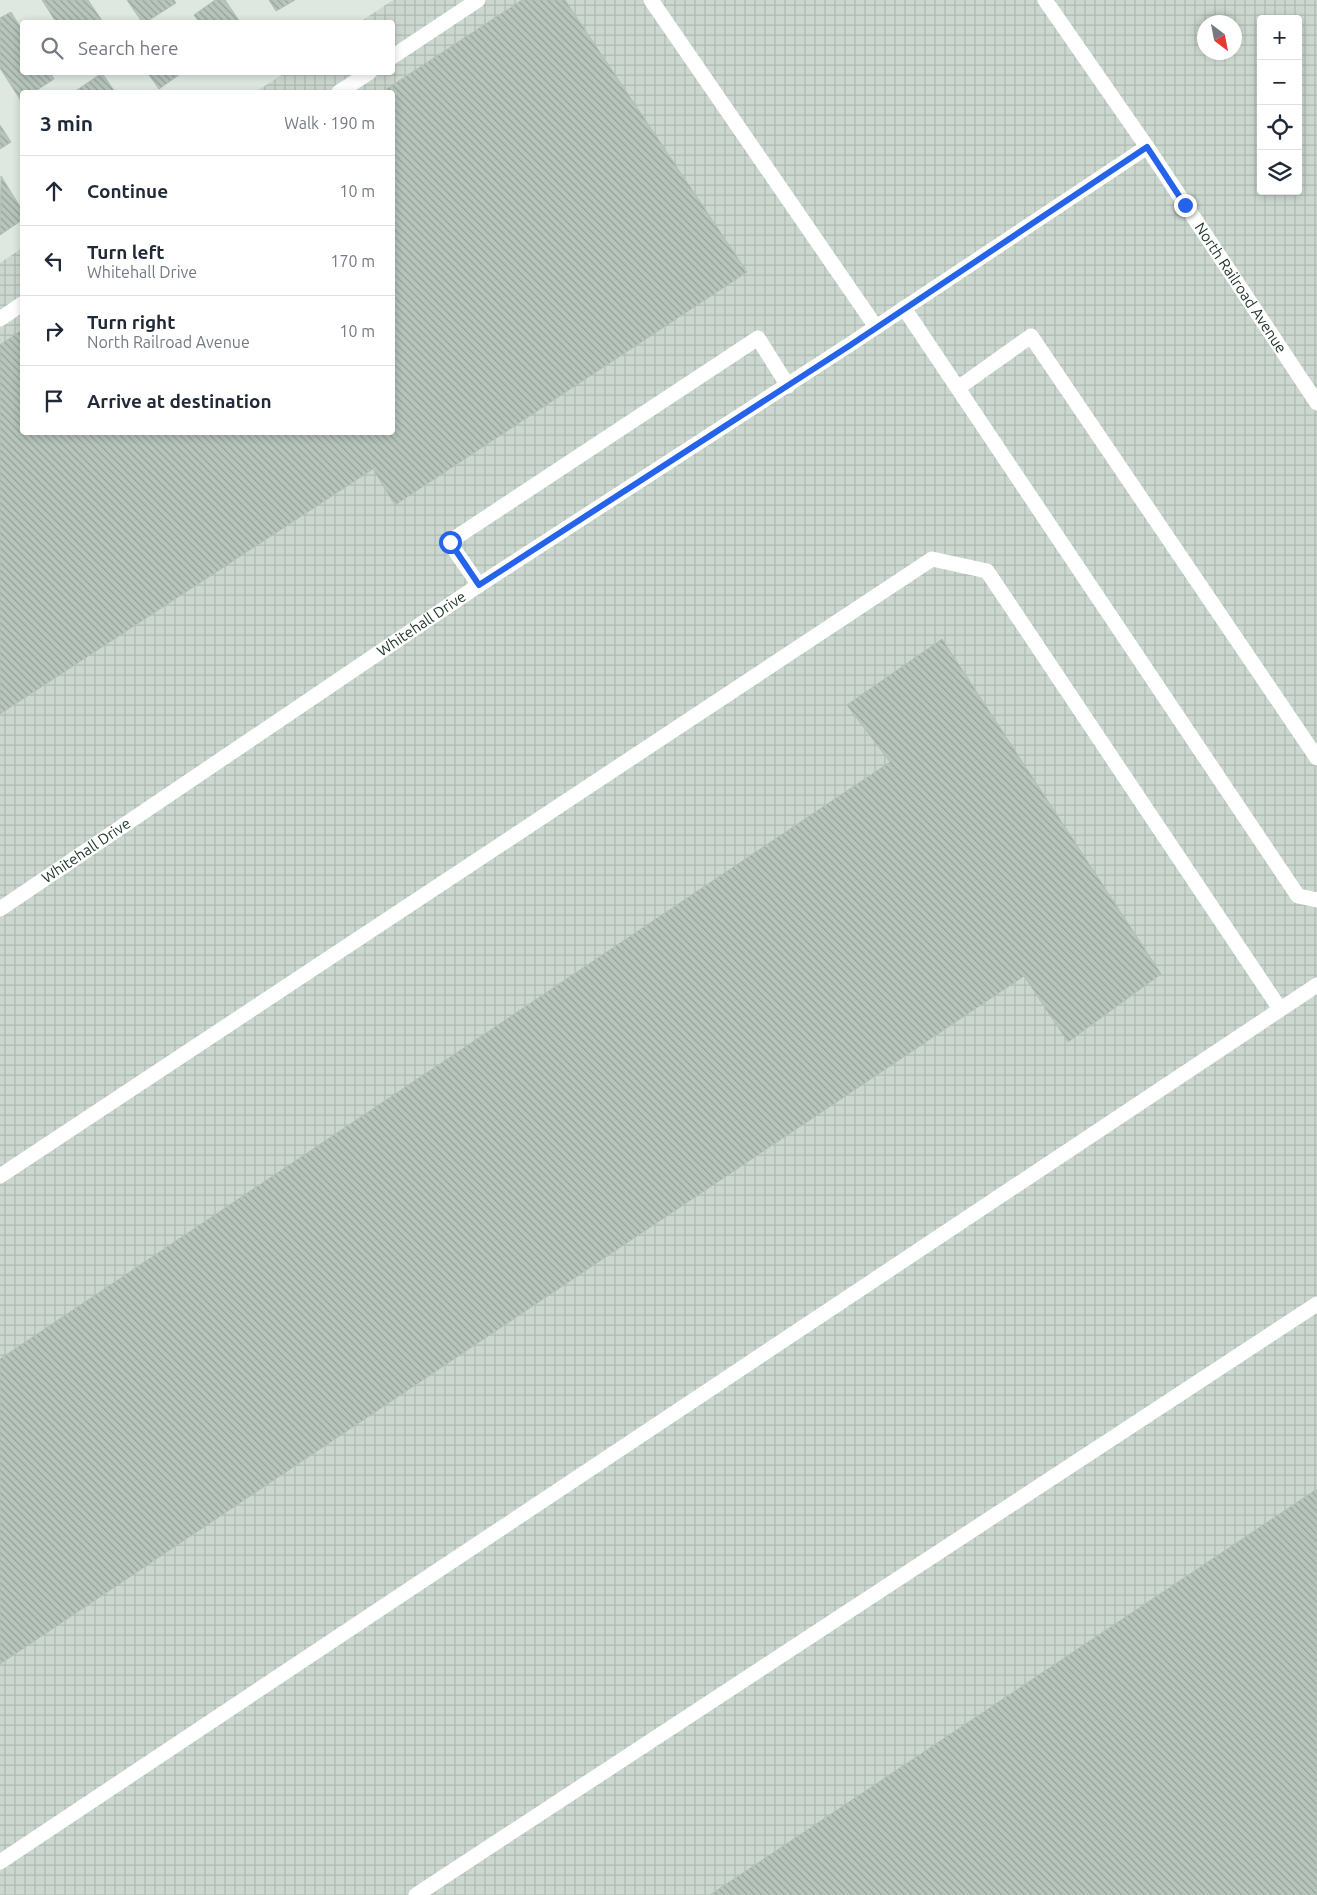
<!DOCTYPE html>
<meta charset="utf-8">
<style>
body{margin:0;font-family:Ubuntu,sans-serif;background:#f2f2f3;color:#1f2937}
.controls{position:absolute;right:15px;top:15px;display:grid;overflow:hidden;border-radius:5px;box-shadow:0 2px 8px #0003}
.controls button{width:45px;height:45px;display:grid;place-items:center;padding:0;border:0;border-bottom:1px solid #e0e1e3;background:#fff;color:#1f2937;font:25px sans-serif}
.compass{position:absolute;left:1197px;top:15px;width:45px;height:45px;border-radius:50%;background:#fff;box-shadow:0 2px 8px #0003;rotate:148deg}
.stop{position:absolute;width:15px;height:15px;margin:-11px;border:4px solid #2563eb;border-radius:50%;background:#fff}
.stop.end{background:#2563eb;border-color:#fff;box-shadow:0 1px 5px #0008}
.list{margin:0;padding:0;list-style:none}
h2{display:flex;justify-content:space-between;align-items:center;height:65px;margin:0;padding:0 20px;font-size:21px}
h2 small{font-size:16px;font-weight:400;color:#747a83}
.list li{display:grid;grid-template-columns:32px 1fr auto;gap:15px;align-items:center;box-sizing:border-box;height:70px;padding:0 20px;border-top:1px solid #e0e1e3}
.list b{display:block;font-size:19px;white-space:nowrap}
.list p{margin:0;font-size:16px;white-space:nowrap;color:#747a83}
.list em{font-size:16px;font-style:normal;color:#747a83}
.icon{flex:none;width:28px;height:28px;fill:none;stroke:currentColor;stroke-width:2;stroke-linecap:round;stroke-linejoin:round}
.map{position:relative;flex:none;width:1317px;height:1895px;overflow:hidden}
.search{position:absolute;background:#fff;box-shadow:0 2px 8px #0003;left:20px;top:20px;width:375px;height:55px;display:flex;align-items:center;gap:12px;box-sizing:border-box;padding:0 18px;border-radius:5px;color:#747a83;font-size:19px}
.panel{position:absolute;background:#fff;box-shadow:0 2px 8px #0003;left:20px;top:90px;width:375px;height:345px;border-radius:5px}
.map>svg:first-child{display:block}
.industrial{fill:url(#industrial-grid);fill-rule:evenodd}
.building{fill:url(#building-back-hatch);stroke:#b1c1b6}
.lines{fill:none;stroke-linecap:round;stroke-linejoin:round}
.minor{stroke:#fff;stroke-width:15}
.route{stroke:#2563eb;stroke-width:6}
.labels{text-anchor:middle;stroke-width:4;stroke-linejoin:round;paint-order:stroke}
.street-label{font-size:15px;fill:#21362b;stroke:#eef5ef}
</style>
<div class="map">
<svg width="1317" height="1895" viewBox="0 0 1317 1895">
<defs>
<pattern id="industrial-grid" width="8" height="8" patternUnits="userSpaceOnUse" patternTransform="scale(1.25)"><rect width="8" height="8" fill="#ccd8cf"/><path d="M0 4h8M4 0v8" fill="none" stroke="#afbab2"/></pattern>
<pattern id="building-back-hatch" width="6" height="6" patternUnits="userSpaceOnUse" patternTransform="scale(1.25)"><rect width="6" height="6" fill="#b7c5bc"/><path d="M-1 5l2 2M0 0l6 6M5-1l2 2" fill="none" stroke="#94a199"/></pattern>
</defs>
<rect width="100%" height="100%" fill="#dee8e1"/>
<!-- industrial -->
<path class="industrial" d="M393 0H1317V1895H0V263L22 248V432H392V92H255L285 73 392 72V22H360ZM1261 19H1298V191H1261ZM1204 22H1234V52H1204Z"/>
<!-- building -->
<path class="building" d="M42 0H88L103 22H56Z
M127 0H174L176 3 146 22H142Z
M215 0H225L240 22H199L194 15Z
M269 0H295L276 11Z
M522 0H565L747 272 395 505 373 469 0 714V345L22 330V432H392V92H382Z
M11 12 22 30V72H50L54 79 34 92H22V100L21 101 0 68V18Z
M147 72H183L159 89Z
M102 73 115 92H74Z
M0 125 11 142 0 149Z
M1 176 22 210V220L0 235Z
M942 639 1161 974 1068 1042 1024 976 0 1664V1359L890 762 847 705Z
M1317 1489V1895H710Z"/>
<g class="lines">
<!-- minor -->
<g class="minor">
<path d="M651 0 876 327"/>
<path id="s1" d="M1045 0 1147 147 1317 403"/>
<path d="M392 57 478 0"/>
<path d="M339 92 370 72"/>
<path d="M904 308 1298 896 1317 900"/>
<path d="M0 319 22 304"/>
<path d="M958 388 1031 336 1317 758"/>
<path d="M479 585 449 542 758 338 788 386"/>
<path id="s2" d="M0 909 479 585 849 345 1147 147"/>
<path d="M0 1176 932 559 987 571 1280 1009"/>
<path d="M0 1862 1317 985"/>
<path d="M416 1895 1317 1304"/>
</g>
</g>
<g class="lines">
<!-- route -->
<path class="route" d="M450 542 479 585 849 346 1147 147 1185 205"/>
</g>
<g class="labels">
<!-- street labels -->
<g class="street-label">
<text dy="5" stroke="none"><textPath href="#s1" startOffset="348">North Railroad Avenue</textPath></text>
<text dy="5" stroke="none"><textPath href="#s2" startOffset="509">Whitehall Drive</textPath></text>
<text dy="5" stroke="none"><textPath href="#s2" startOffset="104">Whitehall Drive</textPath></text>
</g>
</g>
</svg>
<div class="controls">
<button>+</button>
<button>−</button>
<button><svg class="icon" aria-label="locate" viewBox="0 0 24 24"><circle cx="12" cy="12" r="6"/><path d="M12 2v4M12 18v4M2 12h4M18 12h4"/></svg></button>
<button><svg class="icon" aria-label="layers" viewBox="0 0 24 24"><path d="M12 4l9 5-9 5-9-5zM3 14l9 5 9-5"/></svg></button>
</div>
<svg class="compass" viewBox="-18 -18 36 36"><path d="M0-13l5 13h-10z" fill="#e53935"/><path d="M0 13l5-13h-10z" fill="#747a83"/></svg>
<div class="stop" style="left:450px;top:542px"></div>
<div class="stop end" style="left:1185px;top:205px"></div>
<div class="search"><svg class="icon" aria-label="search" viewBox="0 0 24 24"><circle cx="10" cy="10" r="6"/><path d="M15 15l6 6"/></svg>Search here</div>
<section class="panel">
<h2>3 min<small>Walk · 190 m</small></h2>
<ul class="list">
<li><svg class="icon" aria-label="ahead" viewBox="0 0 24 24"><path d="M12 20V5M6 11l6-6 6 6"/></svg><div><b>Continue</b></div><em>10 m</em></li>
<li><svg class="icon" aria-label="left" viewBox="0 0 24 24"><path d="M17 20v-9H6M10 6l-5 5 5 5"/></svg><div><b>Turn left</b><p>Whitehall Drive</p></div><em>170 m</em></li>
<li><svg class="icon" aria-label="right" viewBox="0 0 24 24"><path d="M7 20v-9h11M14 6l5 5-5 5"/></svg><div><b>Turn right</b><p>North Railroad Avenue</p></div><em>10 m</em></li>
<li><svg class="icon" aria-label="arrive" viewBox="0 0 24 24"><path d="M6 21V4h12l-3 4 3 4H6"/></svg><div><b>Arrive at destination</b></div></li>
</ul>
</section>
</div>
